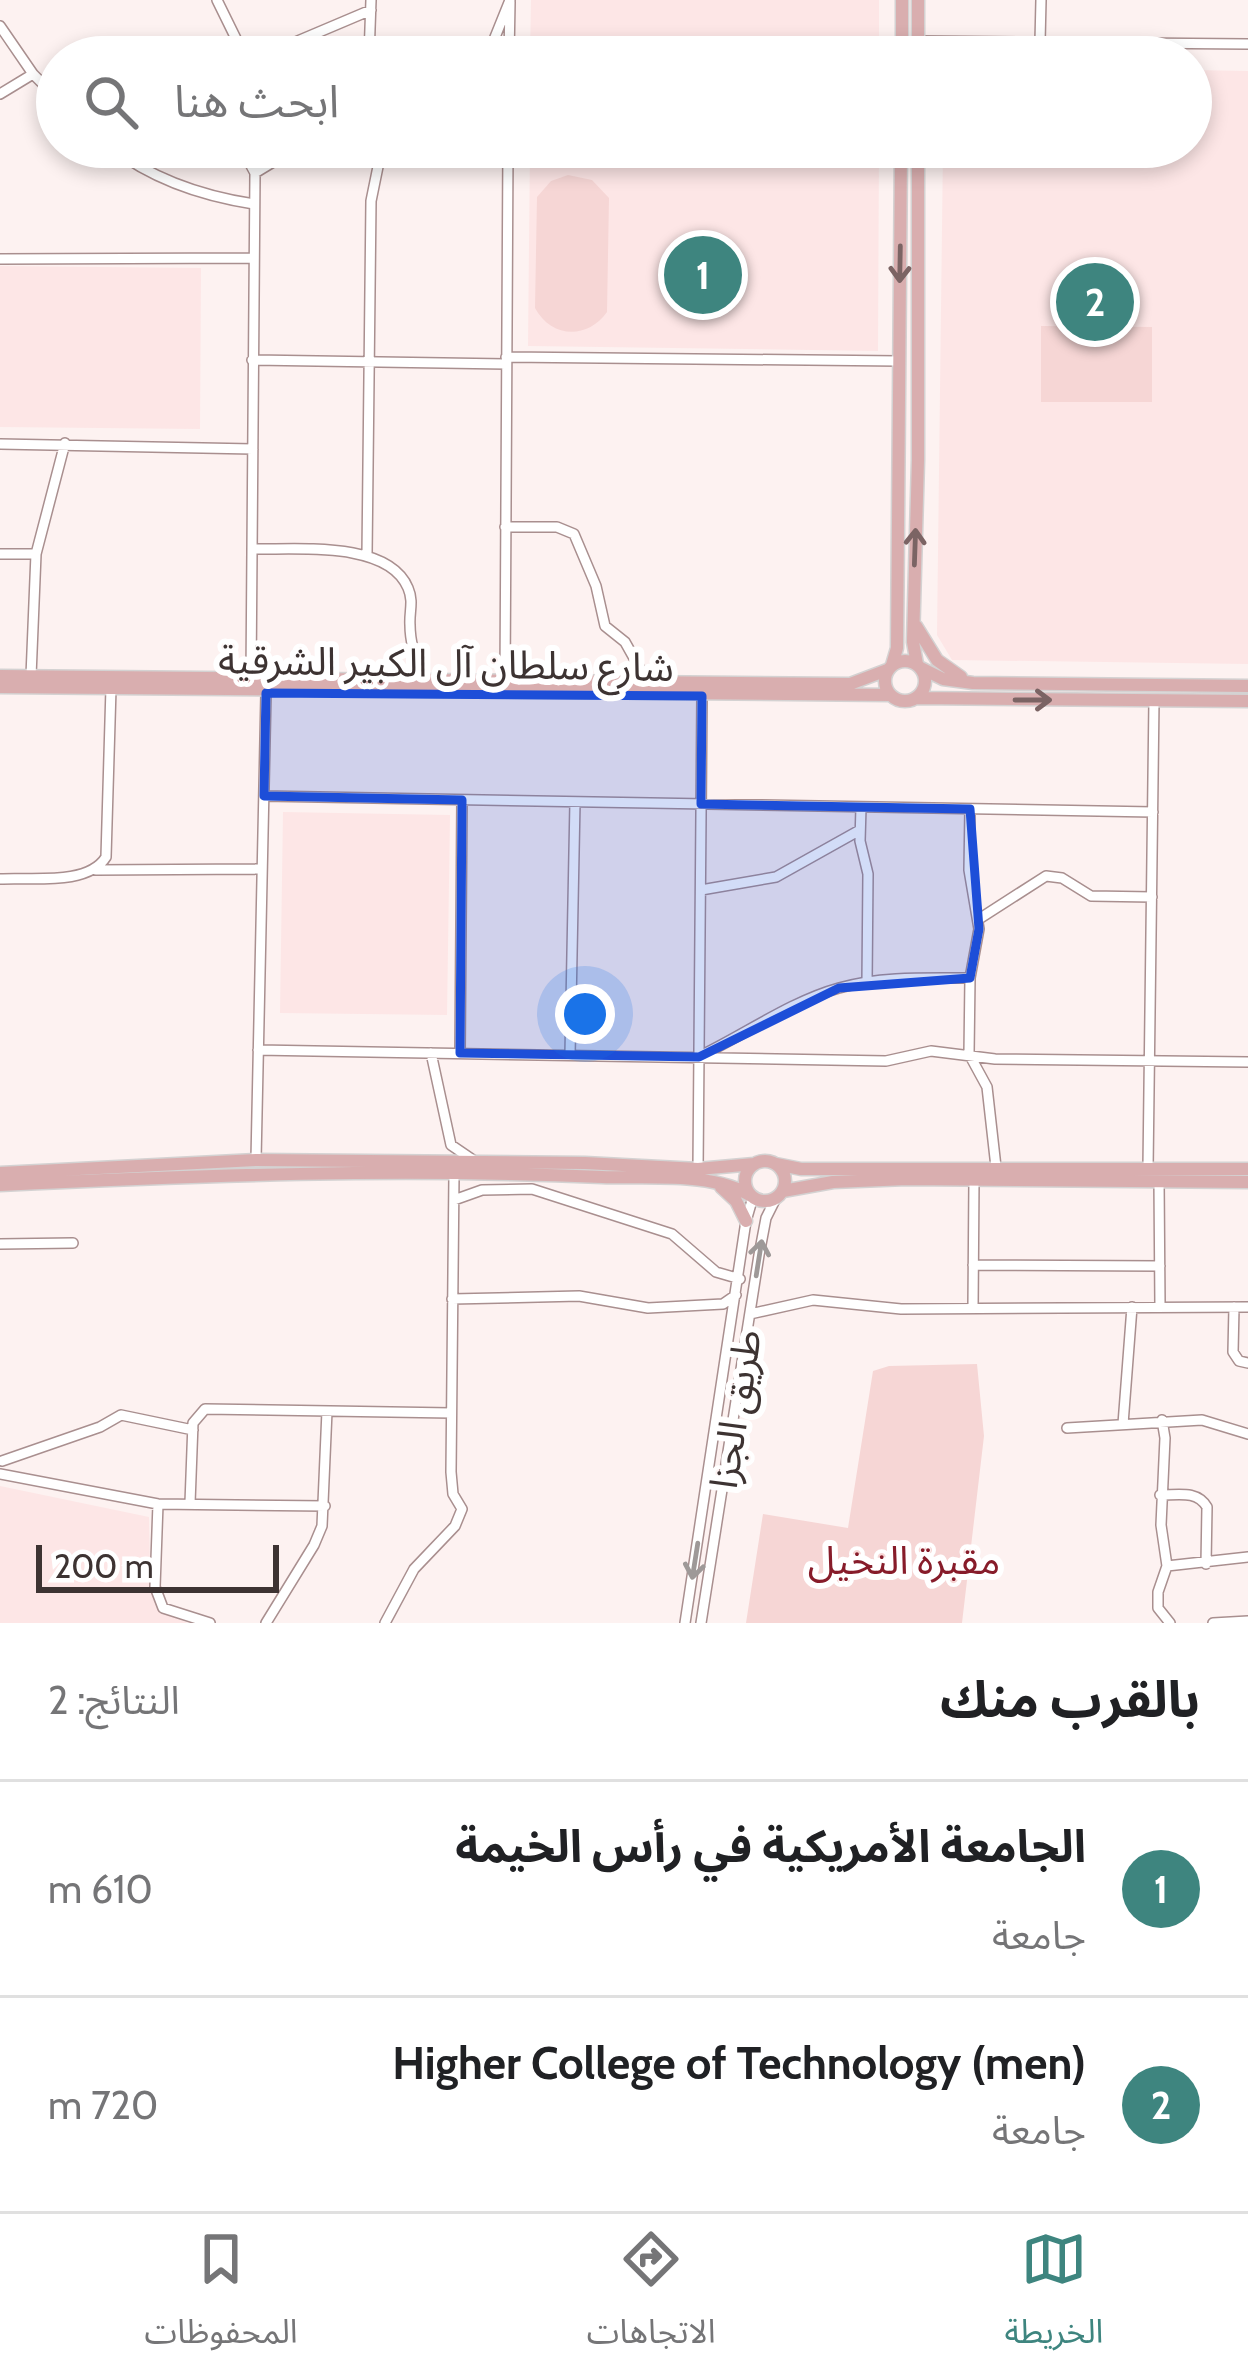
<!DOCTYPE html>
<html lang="ar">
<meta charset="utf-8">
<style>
body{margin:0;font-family:Cabin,"Noto Sans Arabic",sans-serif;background:#f6f6f6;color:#202124;direction:rtl}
.scale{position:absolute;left:36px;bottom:30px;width:243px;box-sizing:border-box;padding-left:12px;border:6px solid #3d3332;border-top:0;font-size:33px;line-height:42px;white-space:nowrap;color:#3d3332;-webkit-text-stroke:9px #fff;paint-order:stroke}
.you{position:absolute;left:585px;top:1014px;width:42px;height:42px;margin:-30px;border:9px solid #fff;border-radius:50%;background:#1a73e8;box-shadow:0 0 0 18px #1a73e833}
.badge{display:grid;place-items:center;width:78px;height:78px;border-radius:50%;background:#3e857f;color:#fff;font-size:39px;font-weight:700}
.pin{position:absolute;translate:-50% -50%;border:6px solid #fff;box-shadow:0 3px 12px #0006}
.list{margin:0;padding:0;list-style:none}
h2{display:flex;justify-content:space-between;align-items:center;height:156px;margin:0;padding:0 48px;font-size:51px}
h2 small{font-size:39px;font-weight:400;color:#757577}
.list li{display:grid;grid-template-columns:78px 1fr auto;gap:36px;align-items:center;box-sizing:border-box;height:216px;padding:0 48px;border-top:3px solid #e0e0e0}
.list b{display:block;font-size:45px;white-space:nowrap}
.list p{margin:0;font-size:39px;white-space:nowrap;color:#757577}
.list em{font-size:39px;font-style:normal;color:#757577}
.icon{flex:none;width:66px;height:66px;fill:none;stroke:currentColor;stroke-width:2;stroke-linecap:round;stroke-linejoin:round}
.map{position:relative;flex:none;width:1248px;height:1623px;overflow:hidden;direction:ltr}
.search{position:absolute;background:#fff;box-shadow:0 6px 18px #0003;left:36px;right:36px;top:36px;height:132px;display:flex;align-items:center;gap:30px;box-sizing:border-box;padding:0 42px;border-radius:66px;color:#757577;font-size:45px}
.sheet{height:588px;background:#fff}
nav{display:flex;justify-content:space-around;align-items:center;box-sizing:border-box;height:168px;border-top:3px solid #e0e0e0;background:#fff;font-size:33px;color:#757577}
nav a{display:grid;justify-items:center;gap:6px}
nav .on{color:#3e857f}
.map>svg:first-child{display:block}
.built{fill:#fde6e6}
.green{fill:#f6d6d5}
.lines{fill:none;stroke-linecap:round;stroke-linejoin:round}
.minor-casing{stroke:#a98f8f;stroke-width:12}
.major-casing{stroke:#d4d2d2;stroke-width:15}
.minor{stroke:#fff;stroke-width:9}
.major{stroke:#d9aeaf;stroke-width:12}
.oneway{stroke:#7b6464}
.oneway2{stroke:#9e9998}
.marked{fill:#1d4ed8;fill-opacity:0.2;stroke:#1d4ed8;stroke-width:9;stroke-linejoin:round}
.labels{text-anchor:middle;stroke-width:12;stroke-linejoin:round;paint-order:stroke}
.street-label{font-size:39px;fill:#3d3332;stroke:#fff}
.park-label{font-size:39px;fill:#871c2a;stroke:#fff}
</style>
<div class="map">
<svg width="1248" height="1623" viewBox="0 0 1248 1623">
<rect width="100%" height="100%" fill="#fdf2f1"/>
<!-- built -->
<path class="built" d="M531 0H879V57H530Z
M1191 70 1248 71V664L952 660 937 635 943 147H1191Z
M530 147H879L878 351 528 346Z
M0 266 201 268 200 429 0 427Z
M283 812 450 815 447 1015 280 1013Z
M0 1486 149 1517 150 1572 157 1609 188 1623H0Z"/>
<!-- green -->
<path class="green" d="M568 175 592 180 609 198 607 312C587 340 551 338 535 308L537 197 551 181Z
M1041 326 1152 327V402H1041Z
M977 1364 984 1436 962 1623H746L763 1514 848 1528 873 1371 889 1366Z"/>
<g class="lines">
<!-- minor casing -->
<g class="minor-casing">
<path id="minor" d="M217 0 245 57
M0 26 33 74 57 98
M918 41 1248 44
M1040 42 1041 0
M260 57 371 10
M369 57 371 0
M487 57 510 0
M509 57 510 2
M0 94 33 74
M111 147C153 180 202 196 254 204
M241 147 255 173 251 678
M255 173 278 159 312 147
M0 259 253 258
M506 357 899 361
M252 360 506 364
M0 444 253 449
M505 527H557L574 534 596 586 605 626 625 642 648 683
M253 549C295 550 388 540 408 588 414 602 409 612 410 625 410 644 417 663 422 680
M0 554H36
M367 555 371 201 382 147
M31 676 36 554 65 443
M505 681 508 147
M264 796 1153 812
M861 807 860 841 868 874 867 982
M970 809 969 870 979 929 970 978 969 1054 987 1087 996 1167
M96 870 262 869
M0 879C31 877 88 886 106 857L111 688
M701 890 776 877 860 830
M979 919 1046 876 1062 878 1091 896 1152 897
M258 1050 886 1061 931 1051 995 1059 1248 1062
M431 1053 451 1145 473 1160
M460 1053 462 800
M704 1054C747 1033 792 1001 839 988 882 976 926 978 970 978
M570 1055 575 802
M256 1160 266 693
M1148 1168 1154 700
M698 1169 702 696
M1159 1181 1160 1306
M454 1200 482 1190 532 1189 672 1234 716 1272 740 1279
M0 1244 73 1243
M973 1265 1160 1266
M452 1299 579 1296 648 1308 723 1304 736 1295
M1234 1307 1233 1352 1239 1361 1248 1363
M973 1308 974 1179
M750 1314 813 1300 901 1309 1248 1307
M1162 1420 1165 1438 1161 1525 1167 1566 1158 1592V1608L1170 1623
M1123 1424 1132 1307
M1067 1428 1202 1420 1248 1434
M2 1461 100 1427 121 1415 193 1430
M0 1474 158 1504 325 1506
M1160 1495C1178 1495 1197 1490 1207 1507L1206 1564
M190 1503 193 1423 205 1409 451 1413
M158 1504 155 1587 163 1608 210 1623
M1167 1566 1248 1557
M266 1623 314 1545 322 1526 327 1411
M385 1623 414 1569 455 1526 462 1509 453 1494 451 1472 454 1174
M685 1623 746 1221 753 1197
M701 1623 759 1255 766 1218 776 1198
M1213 1623 1248 1621"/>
</g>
<!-- major casing -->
<g class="major-casing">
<path id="major" d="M902 57V0
M918 57V0
M916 626 937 660 961 677
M885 681a20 20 0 1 1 40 0a20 20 0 1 1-40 0Z
M917 664 913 642 918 460V147
M892 665 897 648 901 147
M921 668 943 679 973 683 1248 686
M0 676 850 684 887 670
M0 687 890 695
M916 698 1248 701
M745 1181a20 20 0 1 1 40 0a20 20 0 1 1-40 0Z
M776 1164 801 1169H1248
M0 1173 256 1160 585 1163 698 1169 754 1164
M0 1185C200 1175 401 1168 602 1177 649 1179 712 1171 753 1197
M721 1187 736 1201 746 1221
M783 1191 833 1182 907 1179 1248 1182"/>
</g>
<!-- minor -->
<use href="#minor" class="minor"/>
<!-- major -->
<use href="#major" class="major"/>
</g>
<!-- one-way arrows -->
<defs><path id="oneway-shaft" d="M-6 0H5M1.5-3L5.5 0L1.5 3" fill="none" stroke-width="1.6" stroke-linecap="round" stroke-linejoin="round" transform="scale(3)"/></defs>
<g class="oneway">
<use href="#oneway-shaft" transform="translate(900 264) rotate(91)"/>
<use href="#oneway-shaft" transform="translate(915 547) rotate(-88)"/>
<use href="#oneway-shaft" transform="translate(1033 700)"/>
</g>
<g class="oneway2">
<use href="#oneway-shaft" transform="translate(759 1258) rotate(-81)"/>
<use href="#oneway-shaft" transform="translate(695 1561) rotate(99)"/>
</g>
<!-- marked area -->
<path class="marked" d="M266 693 702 696 701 804 970 809 979 929 970 978 839 988 699 1057 460 1053 462 800 264 796Z"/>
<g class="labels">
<!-- street labels -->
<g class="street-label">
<text transform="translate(446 663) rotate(1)" y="14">شارع سلطان آل الكبير الشرقية</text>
<text transform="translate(735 1409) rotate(-81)" y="14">طريق الجزا</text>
</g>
<!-- park labels -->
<g class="park-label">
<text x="904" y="1574">مقبرة النخيل</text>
</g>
</g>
</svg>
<div class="scale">200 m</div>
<div class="you"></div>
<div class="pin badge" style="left:703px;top:275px">1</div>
<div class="pin badge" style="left:1095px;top:302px">2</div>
<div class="search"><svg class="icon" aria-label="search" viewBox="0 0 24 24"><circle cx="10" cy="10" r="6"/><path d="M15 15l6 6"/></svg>ابحث هنا</div>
</div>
<section class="sheet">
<h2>بالقرب منك<small>النتائج: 2</small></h2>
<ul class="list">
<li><span class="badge">1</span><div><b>الجامعة الأمريكية في رأس الخيمة</b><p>جامعة</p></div><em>610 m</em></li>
<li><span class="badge">2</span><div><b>Higher College of Technology (men)</b><p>جامعة</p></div><em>720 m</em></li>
</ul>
</section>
<nav>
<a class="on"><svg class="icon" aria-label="map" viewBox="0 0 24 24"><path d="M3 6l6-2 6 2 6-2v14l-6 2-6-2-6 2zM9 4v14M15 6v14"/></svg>الخريطة</a>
<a><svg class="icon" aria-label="directions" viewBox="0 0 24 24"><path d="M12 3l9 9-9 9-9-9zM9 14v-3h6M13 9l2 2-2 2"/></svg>الاتجاهات</a>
<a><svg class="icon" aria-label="saved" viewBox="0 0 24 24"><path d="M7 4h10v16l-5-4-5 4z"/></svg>المحفوظات</a>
</nav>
